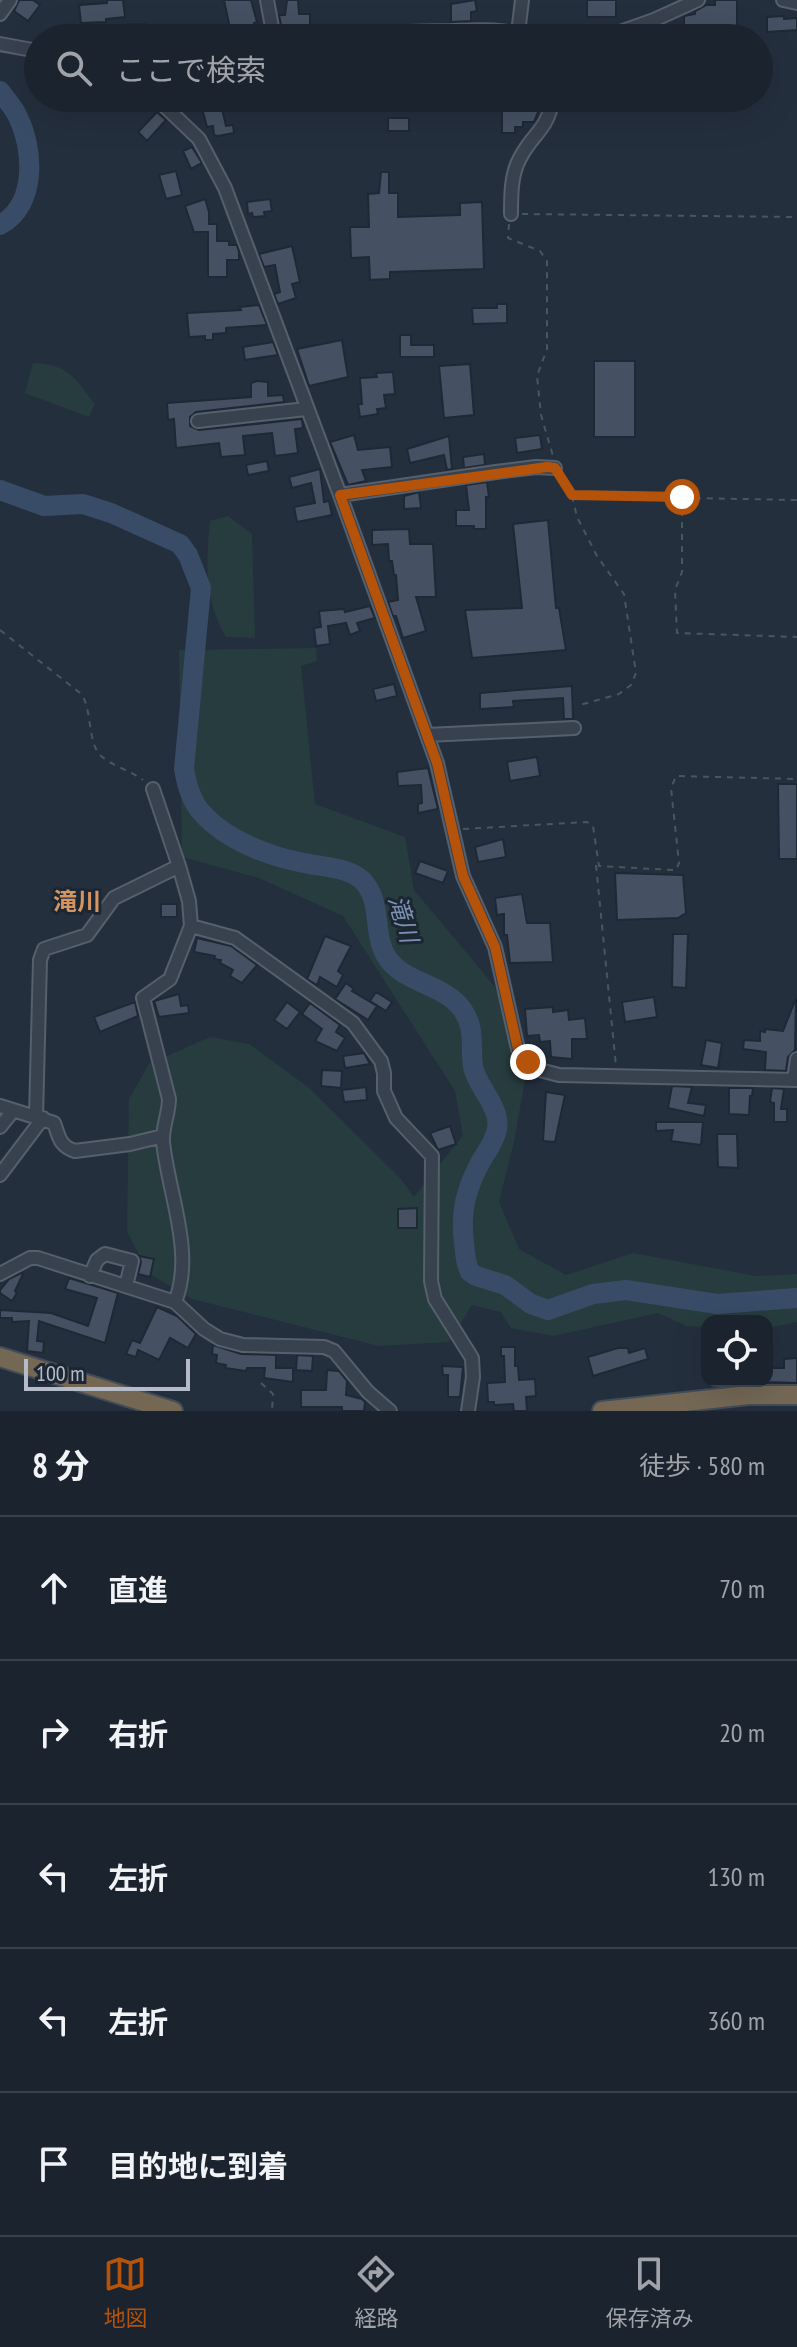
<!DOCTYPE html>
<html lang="ja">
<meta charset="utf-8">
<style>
body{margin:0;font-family:"PT Sans Narrow","Noto Sans JP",sans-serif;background:#242b36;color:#f1f3f6}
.controls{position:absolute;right:24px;bottom:24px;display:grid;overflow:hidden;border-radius:16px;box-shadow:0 8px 32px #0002}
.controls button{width:72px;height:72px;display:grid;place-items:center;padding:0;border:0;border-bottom:2px solid #39404a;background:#1b232e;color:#f1f3f6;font:40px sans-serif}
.scale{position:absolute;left:24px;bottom:20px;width:166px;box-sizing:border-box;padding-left:8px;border:4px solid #b4bcc9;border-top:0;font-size:22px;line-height:28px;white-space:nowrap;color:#b4bcc9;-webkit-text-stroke:6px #1d2633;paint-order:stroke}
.stop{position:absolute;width:24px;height:24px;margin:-18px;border:6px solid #b45309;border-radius:50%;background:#fff}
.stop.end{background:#b45309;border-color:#fff;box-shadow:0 2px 8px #0008}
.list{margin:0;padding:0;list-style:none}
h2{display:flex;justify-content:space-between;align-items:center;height:104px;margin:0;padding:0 32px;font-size:34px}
h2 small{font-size:26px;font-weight:400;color:#a0a4aa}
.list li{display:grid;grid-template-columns:52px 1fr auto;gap:24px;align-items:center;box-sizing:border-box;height:144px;padding:0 32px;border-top:2px solid #39404a}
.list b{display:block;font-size:30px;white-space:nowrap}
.list em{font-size:26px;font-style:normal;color:#a0a4aa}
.icon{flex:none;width:44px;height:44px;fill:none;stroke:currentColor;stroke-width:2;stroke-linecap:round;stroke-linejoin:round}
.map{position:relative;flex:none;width:797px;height:1411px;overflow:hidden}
.search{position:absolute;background:#1b232e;box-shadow:0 8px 32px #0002;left:24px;right:24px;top:24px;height:88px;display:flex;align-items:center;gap:20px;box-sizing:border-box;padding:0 28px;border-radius:44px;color:#a0a4aa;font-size:30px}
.sheet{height:824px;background:#1b232e}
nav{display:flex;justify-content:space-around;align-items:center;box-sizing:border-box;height:112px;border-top:2px solid #39404a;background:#1b232e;font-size:22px;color:#a0a4aa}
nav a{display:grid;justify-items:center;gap:4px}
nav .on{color:#b45309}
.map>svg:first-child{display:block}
.green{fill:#263c3f}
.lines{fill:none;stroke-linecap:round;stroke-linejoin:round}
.river{stroke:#394c67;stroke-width:20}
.building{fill:#455162;stroke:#1f2835;stroke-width:2}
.minor-casing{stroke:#565f6c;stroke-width:16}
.highway-casing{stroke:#434c59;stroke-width:22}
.path{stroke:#44595c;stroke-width:2;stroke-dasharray:6 6;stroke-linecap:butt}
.minor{stroke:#38414e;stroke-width:12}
.highway{stroke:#746855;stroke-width:18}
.route{stroke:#b45309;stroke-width:10}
.labels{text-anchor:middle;stroke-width:6;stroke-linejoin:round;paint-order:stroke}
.neighbourhood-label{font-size:24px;font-weight:bold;fill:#d59563;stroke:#1d2633}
.water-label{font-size:24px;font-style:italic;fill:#7c92b1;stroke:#1d2633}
</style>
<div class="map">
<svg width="797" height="1411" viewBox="0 0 797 1411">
<rect width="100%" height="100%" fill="#242f3e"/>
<!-- green -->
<path class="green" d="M33 363C69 364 74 378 95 404L89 417 25 393Z
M228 516 252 534 255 638 226 637C204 600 206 563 210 521Z
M316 648 317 661 301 666 315 804 405 837 414 890 495 987 525 1080 514 1142 499 1202 519 1249 566 1275 633 1253 756 1276 797 1274V1322L767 1328V1321H707V1327L686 1326 658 1313 553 1336 511 1328 501 1312 472 1305 449 1342 379 1346 192 1299 148 1273 127 1231 129 1099 149 1064 210 1037 249 1044 308 1087 401 1179 414 1197 463 1135 455 1091 343 916 259 878 182 857 179 650Z"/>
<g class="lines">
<!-- river -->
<path class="river" d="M0 91C6 99 14 108 18 117 34 150 37 205 0 225
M0 490 44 506 83 504 111 513 180 544 188 555 201 588 184 769C187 785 191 801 202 813 226 840 270 857 304 863 322 867 348 867 362 880 384 902 371 935 388 959 406 984 444 984 462 1009 476 1028 470 1046 473 1067 477 1087 501 1107 497 1129 495 1140 487 1152 481 1161 466 1189 460 1211 464 1242 465 1252 465 1263 470 1272L476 1276 505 1285 531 1304 548 1310 593 1294 626 1290 717 1304 797 1298"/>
</g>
<!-- building -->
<path class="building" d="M19 0H33L40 5 28 21 14 11Z
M107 0H123L125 17 106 19V22L81 23 79 5 107 3Z
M224 0H251L257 22 254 23 256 38H232Z
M287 0H298L299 14H310V34L283 35 279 15H285Z
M475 0 477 11 471 12V21L451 22V4Z
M587 0H616V17H587Z
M715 0H737V38H684V16L695 14V11L706 5H715Z
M784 16V19L797 18V30L767 32V17Z
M128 24H146V37H128Z
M471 98H544L534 122H523V127H515V133H502V107H471Z
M221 104 226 126 233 125 234 133 218 136 214 135 213 126 207 127 202 108Z
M157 112 166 120 147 141 138 132Z
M388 118H409V131H388Z
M192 147 202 163 191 169 183 151Z
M176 171 182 195 166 199 159 175Z
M381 172H389V193H398V217L460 215V203L482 202 484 269 390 272V279L370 280 369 257 351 258 350 227H369L368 194 379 193Z
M205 199 209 212V224H217V241H229V245H237L239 252V260H227V277H208V232H194L185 206Z
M270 199 272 211 264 212 265 216 253 217 252 213 248 214 247 202Z
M292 246 300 282 292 284 296 298 278 304 274 294 280 292 275 265 264 267 259 254Z
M497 304H507V323L473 324 472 308H497Z
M259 305 267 325 226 328V333L213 334V340H205V336L189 337 187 313 241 310 240 307Z
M400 335H411V345H434V357H400Z
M342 340 348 377 309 386 297 349Z
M273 342 278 355 245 360 243 347Z
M594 361H635V437H594Z
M470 364 474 415 444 418 439 366Z
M393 372 395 394 384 395 386 408 377 409 378 414 360 417 358 404H362L360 378 377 377 376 373Z
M257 381 268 382V396L283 395 284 402 196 412 190 417V426L199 430 302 419 303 428 295 429 298 453 275 456 272 433 243 436 245 455 221 457 219 443 176 448 174 419 168 420 167 403 251 397V383Z
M354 435 358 450 390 447 392 467 362 470 366 481 348 485 330 442Z
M540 435 542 449 517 453 515 438Z
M449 436 452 469 447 470 444 455 410 463 407 449Z
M484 454 485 465 464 468 463 457Z
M267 461 269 471 248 475 246 465Z
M320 469 324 502 329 501 332 515 297 522 294 507 315 503 311 483 292 488 289 477Z
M487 482 489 497H486V529H474V526H456V510H469L466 485Z
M419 492 421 508 404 509V496Z
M548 520 556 608H559L566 650 472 658 465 610 522 608 513 524Z
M409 529 410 544H433L436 597H416L426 631 403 638 396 616H393L388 602 398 600 396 575H394L392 561H389L388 544 372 545V530Z
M370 606 375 618 357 623 360 631 350 635 346 623 328 626 330 644 316 646 314 628 321 627 319 611 344 609 345 612Z
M394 684 397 696 376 701 373 689Z
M572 686 573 719H564L563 698 513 701 514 707 480 709V693Z
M537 757 540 776 510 781 507 762Z
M428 768 438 809 418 813V804L422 803 421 785 398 786 397 772Z
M778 784H797V859H779Z
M503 839 506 857 478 862 475 847Z
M420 861 448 871 443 883 415 873Z
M615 873 683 875 686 913 678 918 617 920Z
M522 894 527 923H550L553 962 510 963 507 935H504V914L497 915 495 898Z
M161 904H177V917H161Z
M673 934H688L686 988 672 987Z
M325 936 351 946 338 971 343 975 337 987 320 977 317 985 307 979Z
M197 938 231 946 257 965 242 983 230 976 233 970 220 963 221 960 214 959 215 956 194 952Z
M346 983 354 989 352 991 377 1006 368 1020 335 999Z
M376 992 392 1002 386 1011 370 1001Z
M179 994 181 1006 188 1005 189 1013 159 1017 154 1001Z
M654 997 657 1017 625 1022 622 1002Z
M796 998 795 1050 788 1057 786 1071 765 1070 766 1052 743 1049 744 1040 760 1041V1031L765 1032V1029L783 1031Z
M135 1002 138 1016 100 1032 94 1017Z
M287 1002 300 1012 287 1029 274 1020Z
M310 1003 340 1025 336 1032 345 1038 337 1051 315 1041 322 1029 302 1014Z
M553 1007V1012L568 1010 569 1020 585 1018 587 1039H572V1059L551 1057 550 1041 540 1042 539 1035 527 1036 525 1009Z
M706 1040 722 1043 718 1068 701 1065Z
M364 1053 370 1064 345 1068 343 1056Z
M322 1070 342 1071 341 1088 321 1086Z
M672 1086 692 1087 688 1103 706 1105 704 1116 668 1108Z
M366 1087 367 1100 344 1102 342 1090Z
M729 1088H753L752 1096H750L749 1115 729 1114Z
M772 1088 784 1089 781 1109H787V1122H774V1103L770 1102Z
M546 1092 565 1095 555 1142 543 1141Z
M656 1122H703L701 1145 671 1141 673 1130 656 1131Z
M450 1126 456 1144 438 1150 430 1133Z
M717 1134H737L738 1168 718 1167Z
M417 1208V1228H398V1209Z
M139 1256 154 1259 150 1277 138 1274 141 1262Z
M21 1273 23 1274 15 1291 17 1293 12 1301 0 1293V1290L9 1279Z
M69 1278 118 1293 105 1343 39 1321 37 1341 44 1342 43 1353 27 1351 29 1321 12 1322V1318H0V1310L51 1313 88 1326 97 1298 65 1289Z
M157 1307 177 1316 196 1334 188 1348 170 1338 159 1360 138 1350 136 1357 126 1354 132 1340 140 1343Z
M213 1345 241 1354 276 1355V1368H293V1382L264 1378 265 1368H247L246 1371 225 1368 226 1365 216 1363 217 1355 212 1354Z
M501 1347H515V1366H518L519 1380 535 1379 536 1396 526 1397 527 1411H514L513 1404 494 1405V1402H488L487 1383 505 1382 504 1356H501Z
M618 1348H628L629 1353 645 1348 648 1359 593 1376 588 1357Z
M297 1355 313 1356 312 1371 296 1370Z
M797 1358V1383L767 1382V1368H784V1359Z
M442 1366 463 1367 460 1397H448V1375H443Z
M327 1370 339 1371 347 1381 346 1395 362 1399 365 1402 364 1411H342V1407H301V1390H326Z"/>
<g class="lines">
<!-- minor casing -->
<g class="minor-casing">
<path id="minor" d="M267 0 274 38
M783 0 797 3
M0 14 10 0
M518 33 522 0
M327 38C368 34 409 31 451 31 477 30 505 28 530 38
M603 38 654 20 698 0
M0 44 38 51
M156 98 199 139 225 188 340 495 437 763 463 876 495 947 518 1049 536 1069 559 1075 797 1080
M511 214C511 195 511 174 520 158 534 131 547 132 553 98
M198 421 306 409
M340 495 496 472 536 467 555 468
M427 735 574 728
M153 789 179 866 189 901 191 926 170 979 143 998 169 1099C169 1113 162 1128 163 1142 168 1192 195 1253 175 1302
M191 926 235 938 353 1023 381 1061 384 1073V1091L396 1118 432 1156 431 1281 435 1299 472 1358 473 1377 468 1411
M794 1080 797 1059
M0 1106 54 1123C59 1136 59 1146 75 1151L130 1144 163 1136
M36 1117 40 960 44 949 87 935 114 898 179 866
M0 1127 13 1111
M0 1175 43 1118
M0 1274 30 1258H38L175 1302 204 1329 220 1339 243 1345 324 1347 334 1351 368 1392 390 1411
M90 1276 97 1260 105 1254 132 1261 126 1286"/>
</g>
<!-- highway casing -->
<g class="highway-casing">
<path id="highway" d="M0 1357 173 1411
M602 1411 749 1395H797"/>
</g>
<!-- path -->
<path class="path" d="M522 214 797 217
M509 224 508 238 540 251 547 261V349L537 376 541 415 553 456
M561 477 572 495 578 496 797 500
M572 496 577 517 597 556 624 594 636 673 631 685 619 694 580 705
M682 498V572L675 590 677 633 797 637
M0 630 80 693C92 705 87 738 99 754 108 764 131 771 143 780
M463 829 587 822 593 826 599 866 673 870H676L679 863 671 788 676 776 797 779
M596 865 616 1066
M261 1383 273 1394 272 1411"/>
<!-- minor -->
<use href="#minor" class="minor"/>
<!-- highway -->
<use href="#highway" class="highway"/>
</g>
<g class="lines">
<!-- route -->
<path class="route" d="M528 1062 518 1049 495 947 463 876 437 763 340 495 547 467 555 468 572 495 682 497"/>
</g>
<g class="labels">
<!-- neighbourhood labels -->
<g class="neighbourhood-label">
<text x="77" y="910">滝川</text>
</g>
<!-- water labels -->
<g class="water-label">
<text transform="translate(403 919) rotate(73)" y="8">滝川</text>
</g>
</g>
</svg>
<div class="controls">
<button><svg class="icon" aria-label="locate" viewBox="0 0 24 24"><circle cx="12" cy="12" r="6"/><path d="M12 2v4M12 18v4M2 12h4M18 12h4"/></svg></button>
</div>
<div class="scale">100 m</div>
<div class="stop" style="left:682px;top:497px"></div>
<div class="stop end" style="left:528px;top:1062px"></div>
<div class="search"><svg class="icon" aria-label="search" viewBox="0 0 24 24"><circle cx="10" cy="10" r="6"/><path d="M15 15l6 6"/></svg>ここで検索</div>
</div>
<section class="sheet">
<h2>8 分<small>徒歩 · 580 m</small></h2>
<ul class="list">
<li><svg class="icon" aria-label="ahead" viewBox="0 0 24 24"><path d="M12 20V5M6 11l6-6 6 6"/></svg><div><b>直進</b></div><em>70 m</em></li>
<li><svg class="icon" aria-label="right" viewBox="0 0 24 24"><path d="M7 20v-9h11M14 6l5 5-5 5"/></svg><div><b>右折</b></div><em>20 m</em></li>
<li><svg class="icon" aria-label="left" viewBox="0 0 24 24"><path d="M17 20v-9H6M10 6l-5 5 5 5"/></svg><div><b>左折</b></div><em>130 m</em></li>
<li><svg class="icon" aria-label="left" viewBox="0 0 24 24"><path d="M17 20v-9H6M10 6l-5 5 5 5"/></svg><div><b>左折</b></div><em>360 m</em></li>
<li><svg class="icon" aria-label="arrive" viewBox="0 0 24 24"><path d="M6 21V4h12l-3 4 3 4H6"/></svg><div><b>目的地に到着</b></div></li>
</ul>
</section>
<nav>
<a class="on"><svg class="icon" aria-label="map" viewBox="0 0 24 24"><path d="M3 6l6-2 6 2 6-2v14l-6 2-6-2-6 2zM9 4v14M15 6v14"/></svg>地図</a>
<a><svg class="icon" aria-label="directions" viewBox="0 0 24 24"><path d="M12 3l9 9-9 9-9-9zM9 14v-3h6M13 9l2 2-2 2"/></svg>経路</a>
<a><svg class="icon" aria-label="saved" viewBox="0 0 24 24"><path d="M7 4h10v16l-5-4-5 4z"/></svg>保存済み</a>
</nav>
